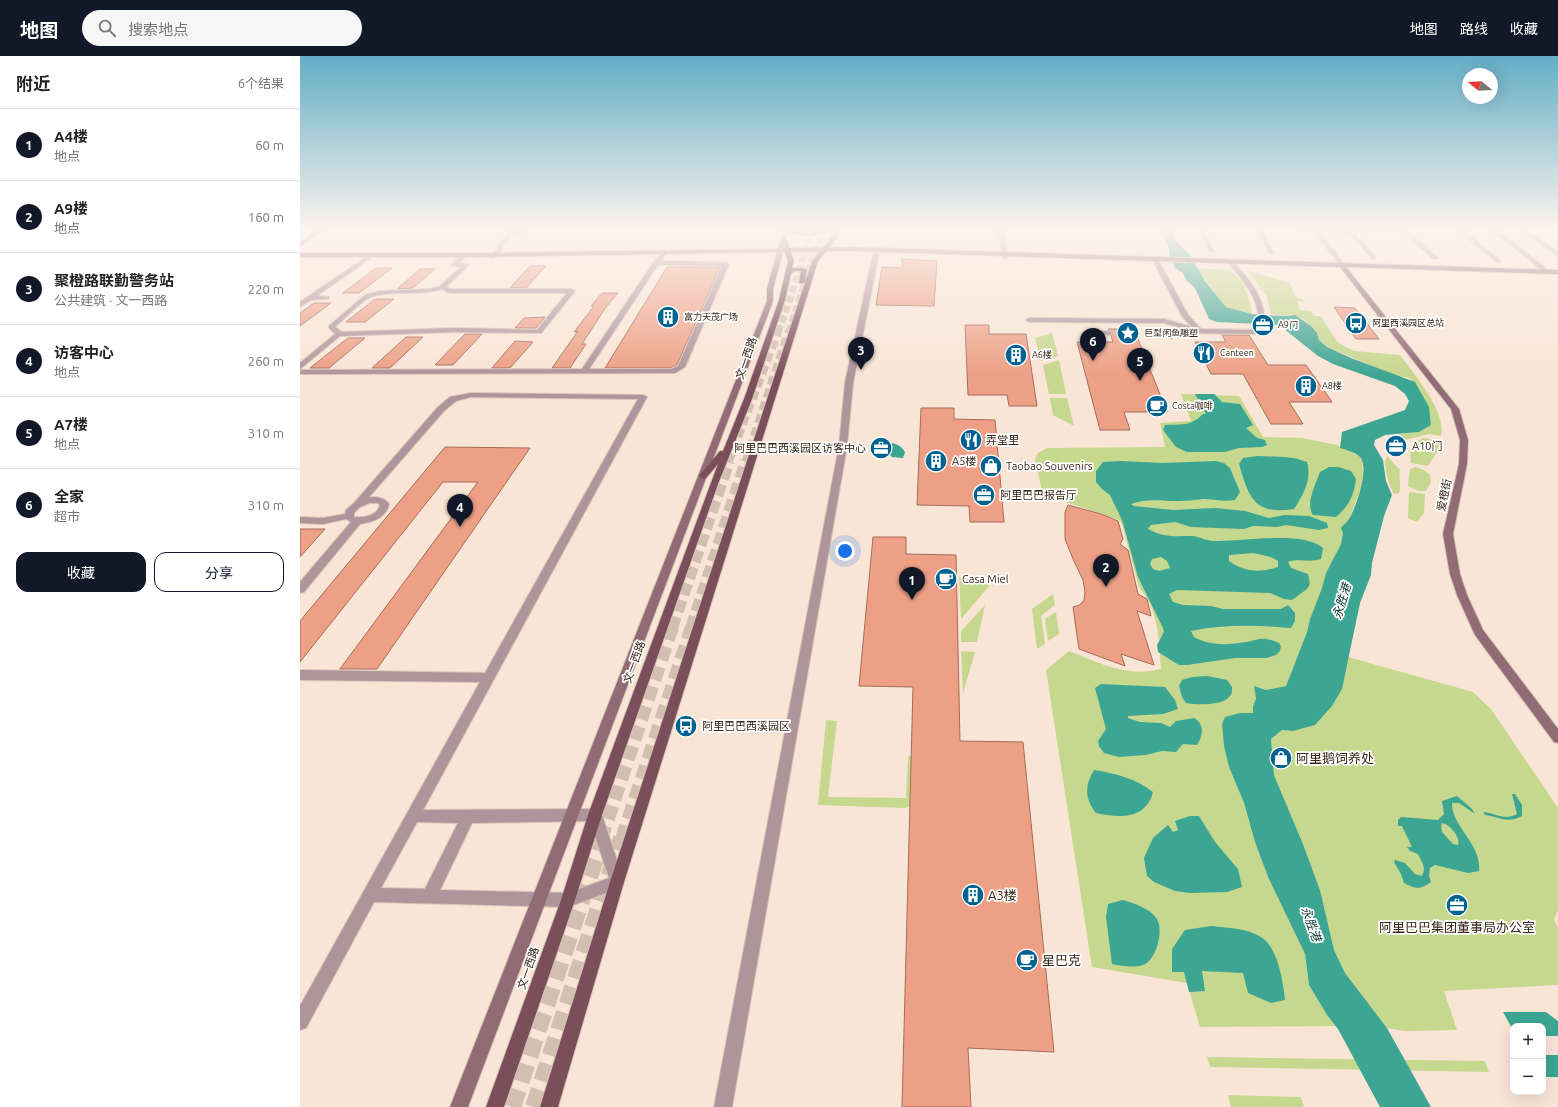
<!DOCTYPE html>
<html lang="zh">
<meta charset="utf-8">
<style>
body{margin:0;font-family:Ubuntu,"Noto Sans SC",sans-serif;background:#f6f6f6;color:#222}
.controls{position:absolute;right:12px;bottom:12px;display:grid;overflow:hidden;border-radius:8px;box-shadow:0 4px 16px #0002}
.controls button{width:36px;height:36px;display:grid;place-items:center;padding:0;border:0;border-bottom:1px solid #e0e0e0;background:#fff;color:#222;font:20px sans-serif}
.compass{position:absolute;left:1162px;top:12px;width:36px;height:36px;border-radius:50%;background:#fff;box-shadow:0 4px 16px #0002;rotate:288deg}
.you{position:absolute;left:545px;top:495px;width:14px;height:14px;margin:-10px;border:3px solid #fff;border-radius:50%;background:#1a73e8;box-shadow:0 0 0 6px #1a73e833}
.badge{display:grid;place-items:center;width:26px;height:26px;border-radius:50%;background:#111827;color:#fff;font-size:13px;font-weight:700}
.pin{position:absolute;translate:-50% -33px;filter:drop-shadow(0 1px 2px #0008)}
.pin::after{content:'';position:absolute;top:21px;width:14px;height:12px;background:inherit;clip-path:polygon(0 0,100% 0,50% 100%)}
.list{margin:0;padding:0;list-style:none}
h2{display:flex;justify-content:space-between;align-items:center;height:52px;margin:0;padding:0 16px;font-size:17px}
h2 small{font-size:13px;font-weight:400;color:#767676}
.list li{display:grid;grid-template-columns:26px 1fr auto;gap:12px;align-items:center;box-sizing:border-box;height:72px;padding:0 16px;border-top:1px solid #e0e0e0}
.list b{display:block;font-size:15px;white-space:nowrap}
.list p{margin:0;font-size:13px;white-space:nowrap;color:#767676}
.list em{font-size:13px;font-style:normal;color:#767676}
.actions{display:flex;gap:8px;padding:12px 16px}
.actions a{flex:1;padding:9px 0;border:1px solid #111827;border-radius:12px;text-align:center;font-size:14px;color:#111827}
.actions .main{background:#111827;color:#fff}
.icon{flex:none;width:22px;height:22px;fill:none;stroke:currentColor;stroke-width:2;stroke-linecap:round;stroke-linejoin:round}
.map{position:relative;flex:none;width:1258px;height:1051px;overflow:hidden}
header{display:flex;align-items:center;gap:24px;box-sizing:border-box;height:56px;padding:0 20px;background:#111827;color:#fff}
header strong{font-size:19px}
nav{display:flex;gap:22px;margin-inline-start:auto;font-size:14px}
.search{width:280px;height:36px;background:#f6f6f6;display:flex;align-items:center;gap:10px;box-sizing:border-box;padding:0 14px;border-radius:22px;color:#767676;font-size:15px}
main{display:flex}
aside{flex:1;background:#fff}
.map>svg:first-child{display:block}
.green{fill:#c6d78e}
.water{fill:#3da693;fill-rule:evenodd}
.building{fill:#eda086;stroke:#a36d5a}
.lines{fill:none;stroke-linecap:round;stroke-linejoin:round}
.highway-tunnel-far4{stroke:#d2bfb0;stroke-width:7;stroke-dasharray:7 3.5;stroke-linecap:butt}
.highway-tunnel-far3{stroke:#d2bfb0;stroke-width:9;stroke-dasharray:9 4.5;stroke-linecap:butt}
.highway-tunnel-far2{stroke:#d2bfb0;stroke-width:12;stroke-dasharray:12 5.5;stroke-linecap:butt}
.highway-tunnel-far1{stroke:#d2bfb0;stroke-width:14;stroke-dasharray:14 7;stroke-linecap:butt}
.highway-tunnel{stroke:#d2bfb0;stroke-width:18;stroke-dasharray:18 9;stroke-linecap:butt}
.street-casing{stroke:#d6c3b4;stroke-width:2}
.secondary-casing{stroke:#d6c3b4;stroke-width:2}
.primary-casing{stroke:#d6c3b4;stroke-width:2}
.street{fill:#af949b;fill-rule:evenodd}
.secondary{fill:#916b76;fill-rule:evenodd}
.primary{fill:#7b4e5c;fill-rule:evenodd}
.labels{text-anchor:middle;stroke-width:3.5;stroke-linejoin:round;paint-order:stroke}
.far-poi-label{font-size:9px;fill:#382617;stroke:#fff;text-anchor:start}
.street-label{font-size:11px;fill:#382617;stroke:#fff}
.poi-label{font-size:11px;fill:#382617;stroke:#fff;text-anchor:start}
.water-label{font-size:12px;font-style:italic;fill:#00322a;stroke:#fff}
.near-poi-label{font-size:13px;fill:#382617;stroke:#fff;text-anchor:start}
</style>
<header>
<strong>地图</strong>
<div class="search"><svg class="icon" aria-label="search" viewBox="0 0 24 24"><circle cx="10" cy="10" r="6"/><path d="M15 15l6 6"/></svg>搜索地点</div>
<nav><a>地图</a><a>路线</a><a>收藏</a></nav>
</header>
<main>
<aside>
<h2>附近<small>6个结果</small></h2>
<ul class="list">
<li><span class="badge">1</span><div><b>A4楼</b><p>地点</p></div><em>60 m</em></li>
<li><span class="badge">2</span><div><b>A9楼</b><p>地点</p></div><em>160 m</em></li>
<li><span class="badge">3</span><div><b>聚橙路联勤警务站</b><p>公共建筑 · 文一西路</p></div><em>220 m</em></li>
<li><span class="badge">4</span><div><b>访客中心</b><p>地点</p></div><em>260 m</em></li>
<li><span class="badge">5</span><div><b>A7楼</b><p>地点</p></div><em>310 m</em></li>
<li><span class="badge">6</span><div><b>全家</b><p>超市</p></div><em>310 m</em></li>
</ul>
<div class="actions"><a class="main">收藏</a><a>分享</a></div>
</aside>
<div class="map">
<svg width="1258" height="1051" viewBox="0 0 1258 1051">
<rect width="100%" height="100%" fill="#f9e5d6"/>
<!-- green -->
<path class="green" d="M896 212 929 214C945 224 949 241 952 258L926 251Z
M948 215 990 227 996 241 1007 246 997 245 1000 254 1011 255 1014 260H1021L1037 286 1054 295 1100 299C1114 318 1147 356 1141 380L1129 378 1105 384 1098 382 1100 378 1119 376 1131 369 1130 359 1117 329 1109 322 1094 319 1027 291 1019 284 1017 277 1011 270 1003 263 990 258 984 260 971 258 967 241Z
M752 277 758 300 741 305 735 282Z
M759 304 766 338H749L743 309Z
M881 338 939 340 963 381 1002 382 1037 389 1059 400 1062 405 1063 420 1061 433 1043 477 1041 488 1026 517 1022 532 1010 563 1007 576 986 630 966 634 959 631 953 650V657H947L922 668 929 711 944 747 955 786 968 821 1005 898 1009 929 1027 959 1036 970 900 971 887 927 792 911 746 614 769 595C800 607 827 622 861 613 859 584 859 554 839 531L822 468 819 464 754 442 742 435 735 403 738 397 747 392 865 391 860 367 891 365Z
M750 342H767L774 370 753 359Z
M1123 382 1130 383 1139 388 1137 396 1128 410 1111 407 1110 397 1114 387Z
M1087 400 1100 414C1098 422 1102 429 1099 437L1094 438C1089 428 1082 410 1087 400Z
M1115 411 1124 414 1130 419 1131 426 1126 435H1119L1108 430 1110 413Z
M1109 436 1125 438 1124 457 1117 466 1108 462Z
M659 521 690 529 661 563Z
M753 538 755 549 741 560 745 588 737 593 732 553Z
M685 549 677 586H661V575Z
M756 556 759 578 748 585 745 563Z
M661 595 675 596 663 637Z
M1048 601 1173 636 1191 653 1258 752V854L1254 863 1258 872V929L1144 935 1157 974 1105 975 1087 972 1045 917 1034 894 1020 834 1003 788 974 719 971 683 982 674C1031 677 1036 638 1048 601Z
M526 664 537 665 528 741 606 742 608 700H614L613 749 604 752 518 749Z
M907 1001 1185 1005 1189 1016 910 1011Z
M928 1039 1001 1041 1004 1051H931Z"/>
<!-- water -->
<path class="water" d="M860 172H869L876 185 890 199 905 225 926 251 952 258 984 260 995 259 1011 270 1017 277 1019 284 1027 291 1051 302 1115 326 1129 351 1131 369 1119 376 1085 379 1075 384 1074 389 1083 404 1086 425 1092 439 1084 460 1072 507 1071 519 1060 547 1042 633 1032 650 1015 669 993 675 982 674 971 683 974 719 1003 788 1020 834 1034 894 1045 917 1087 972 1131 1051H1080L1038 973 1027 959 1009 929 1005 898 968 821 955 786 944 747 929 711 924 690 922 668 925 661 940 657H953V650L956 642 954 630 966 634 986 630 1007 576 1010 563 1022 532 1026 517 1041 488 1043 477 1041 472C1043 469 1047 466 1049 463 1056 451 1070 413 1060 401 1055 396 1046 394 1040 392L1042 376 1105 354 1109 345 1105 338 1095 330 1033 308 1018 300 979 269 917 266 909 263 895 232 886 224 883 217 875 212 869 197V192Z
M895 338H914L922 346 940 348 953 369 946 372 957 382 965 384 967 389 962 391 939 392 925 396H887L876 391 863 374 865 369C882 368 890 371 903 358H906Z
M592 387C598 388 602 391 605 396L603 402 592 401 587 395 588 388Z
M957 400C974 401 990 399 1007 406 1012 423 1004 438 994 453 954 459 949 442 939 408L943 402Z
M821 405 862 407 916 405 924 407 930 412 940 436 935 444C924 446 914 443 903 443 895 444 887 445 878 445 862 445 847 442 831 448L834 450 873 454 915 452 945 455 969 462 985 459 1009 460 1027 467 1028 472 1019 474 986 469 977 471 953 470 944 473 891 471 875 466 851 469 848 473C864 482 876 480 893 480 900 481 907 485 914 485 942 486 1002 474 1023 492L1021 503C1010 507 999 502 988 506L991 512 1008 518 1010 528 1007 533 992 544 984 543 970 537 877 534 869 538 873 546 883 549 911 550 923 553H981L988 549 995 557V565L991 572C958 569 923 568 891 575L894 581C909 590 929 589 946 586 962 583 962 580 979 587L981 590 980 595 976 599 966 602H935L887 609H879L858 596 857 589 864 576 863 572 838 521 822 464 810 439 802 433 796 426V415L803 406ZM953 497 971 501 978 505V511C960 517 944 516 929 505V499ZM861 501 867 505 870 512 859 515 853 513 850 508 852 503Z
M1029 411H1038L1051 415 1056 423C1054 439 1049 450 1036 461L1013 459C1005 447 1016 428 1020 416Z
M907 620 927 624 932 631C932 634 932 638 930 640 923 650 896 649 886 647L882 641 879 630 882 624 892 621Z
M801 628 865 631 875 644 878 653 863 658 828 660V662L840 666 861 667 870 671 876 665 894 662C905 668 903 680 897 689L883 688 876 696 862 695 846 699 819 701 804 697 799 690 798 685 806 673 795 632Z
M794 714C814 717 837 723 853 736 846 764 819 762 796 757 784 742 785 729 794 714Z
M1212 738H1215L1222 749V760C1208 768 1199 761 1185 759L1183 756C1196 757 1204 765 1217 758Z
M1157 740 1172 753 1175 758 1159 747H1152C1151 770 1182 788 1179 815L1168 817 1135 809 1130 812 1129 820 1131 826C1120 834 1115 833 1104 827L1101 818 1094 806 1095 804 1105 807 1115 818 1122 820 1124 814 1123 808 1118 798 1110 795 1107 791H1112L1102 770H1098V764L1101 761 1138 764 1144 758 1142 745ZM1142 767C1150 768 1161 782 1158 789L1153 788 1142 776 1141 770Z
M890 760H899L915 786 938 813 942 831 927 836 890 837 875 835 854 826 847 820 844 802 853 782 868 769 873 776 878 774 875 765Z
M823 844C835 848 850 852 857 863 864 875 856 905 843 909 833 912 822 910 812 908L806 861 808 848Z
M911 870C928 872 954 872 967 886 979 900 983 926 985 944L971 947 948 937 943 917 902 915 905 935 889 936 884 916H872V893L885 874Z
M1203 956H1246L1258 965V980H1243V970H1213V974Z
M1243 999H1258V1021H1243Z"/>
<!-- building -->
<path class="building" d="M602 203 637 205 634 250 576 249 582 211 602 212Z
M230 210H246L226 232H210Z
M367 211H420L377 309 371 312H305Z
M76 212H92L59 237H43Z
M120 213H135L113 232 97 233Z
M302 237H318L306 251 282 288H286L270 312H252L278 275 274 276 294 250H291Z
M75 243H94L65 266H46Z
M14 247H31L0 270V257Z
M1034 251 1055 252 1079 283H1056Z
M245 261 236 272H215L224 262Z
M665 269H689V278H726L737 350H709L707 339H668Z
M808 273H834L867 356H824L830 374H800L777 286H813L811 280 814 277Z
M165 278H182L153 309H135Z
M922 279H949L968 309H1006L1032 346H989L1003 368H971L943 318H911L895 286H926Z
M106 281H123L90 312H72Z
M48 282H65L29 312H10Z
M215 285 233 286 210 312H192Z
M621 352H654V363L695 364 704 466H670L669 450 617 449Z
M145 391 230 392 77 613H40L178 426H143L0 606V565Z
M768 449 801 458 818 465 823 483 820 488 828 494 838 538 847 543 851 560 837 555 854 609 821 598 825 610 779 593 773 551 780 549 784 544 785 536 783 524 773 503 765 483V456Z
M0 473H25L0 501Z
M573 481H606V498L656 499 660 685 723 686 754 996 668 992 671 1051H602L613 631 559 630Z"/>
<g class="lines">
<!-- highway-tunnel-far4 -->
<path class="highway-tunnel-far4" d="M478 276 490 243 512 172
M489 276 523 172"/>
<!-- highway-tunnel-far3 -->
<path class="highway-tunnel-far3" d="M428 406 478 275
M446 406 489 275"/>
<!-- highway-tunnel-far2 -->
<path class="highway-tunnel-far2" d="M372 572 429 405
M391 572 446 405"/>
<!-- highway-tunnel-far1 -->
<path class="highway-tunnel-far1" d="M301 783 372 571
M322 783 392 571"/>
<!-- highway-tunnel -->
<path class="highway-tunnel" d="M212 1051 302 782
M234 1051 322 782"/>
<!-- street casing -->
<g class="street-casing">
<path id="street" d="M222 172H227L223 177 214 179 201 190 204 192 195 202H191L190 201 198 192 196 189 209 178 206 174C213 173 215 179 222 172Z
M698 172H704L708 203 703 202Z
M898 172H903L914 196 909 195Z
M956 172H961L974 198H970Z
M985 172H1101L1108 175 1138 202 1133 203 1104 177 1098 175 1051 176 1054 177 1075 200V202L1073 203 1050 179 1042 176H1021L1045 209 1042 211 1040 210 1015 176Z
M1155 172H1161L1200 204V206H1196Z
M1187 172H1193L1216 188 1248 214V216H1244L1212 190Z
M1217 172H1223L1258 196V200Z
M364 194 367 196 361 205 426 206 429 208 385 311 375 317 0 318V314L282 313 353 207ZM358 209 422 210 378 310 371 313H289Z
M576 196 579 198 553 327 547 390 432 1051H414L539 390 545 327 573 198Z
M70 198 75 199 17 240 29 241V243L11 244 0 251V246Z
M162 198 167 199 159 207 169 209 146 231 150 233H272L275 235 241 277 155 276 40 280 0 313V307L35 278 29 272V270L65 239 80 235 130 233 140 230 161 211 151 209ZM142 233 149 237H267L237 274 155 272 42 276 35 271C43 264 62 244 71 241 93 233 119 241 142 233Z
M855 201 858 203 888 259 901 273 959 274C961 242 945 228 927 205L932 204C952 227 967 243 965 276L962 278 872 277 874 281 871 283 869 282 865 275 866 274 885 273 864 267 729 266 726 264 729 262 864 263 892 271 882 260 852 203Z
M802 275H810L813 277 810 279 800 278V276Z
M171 337 343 339 347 341 123 754 295 753 300 755 302 759 324 826 322 831 268 851 74 846 6 972 0 974V950L180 626 0 624V614L185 617 338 343 171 341 156 345 144 355 69 441C77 441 84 441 89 448 86 462 73 466 60 468L4 536 0 537V526L51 466 46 463 23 468 0 467V461L23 462 45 458 46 454 54 447 138 351 150 341ZM70 447H78L80 449C77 460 64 462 54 461V457L60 451ZM290 765 309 822 268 837 140 834 172 767ZM117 766 158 767 125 833 81 832Z"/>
</g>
<!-- secondary casing -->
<g class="secondary-casing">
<path id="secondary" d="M19 172H25L0 191V186Z
M482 186 485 188 484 192 551 191 1258 214V218L1046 211 1159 353 1168 384 1167 408 1153 478 1160 518 1167 539 1183 574 1258 673V687L1254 686 1175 579 1157 539 1150 518 1143 478 1159 408 1160 384 1151 353 1040 211 551 195 483 196 473 233V245L168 1051H150L467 245V233L477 196 180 201H0V197H180L478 193 479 188Z"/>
</g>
<!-- primary casing -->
<g class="primary-casing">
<path id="primary" d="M485 172 510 177 528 172H539L536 183 518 205 324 826 258 1051H240L310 826 512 205 530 183 534 174C519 181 504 181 489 176L486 182 494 205 492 212H504L507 214 505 226 502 228 499 226 501 215H495L491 218 485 244 452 343 418 428 302 759 275 844 204 1051H186L261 844 288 759 418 408 406 422 403 423 399 420 420 395H423L444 343 479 244 488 205 480 182Z"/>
</g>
<!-- street -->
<use href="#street" class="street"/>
<!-- secondary -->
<use href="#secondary" class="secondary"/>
<!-- primary -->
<use href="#primary" class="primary"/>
</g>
<!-- sky -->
<linearGradient id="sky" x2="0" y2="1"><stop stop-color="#63aec6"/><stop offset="0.54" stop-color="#fcf3ed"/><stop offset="1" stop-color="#fcf3ed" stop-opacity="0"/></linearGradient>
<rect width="1258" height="320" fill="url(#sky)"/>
<!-- icons -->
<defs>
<g id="building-disc" transform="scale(1.15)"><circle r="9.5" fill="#006291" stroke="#fff"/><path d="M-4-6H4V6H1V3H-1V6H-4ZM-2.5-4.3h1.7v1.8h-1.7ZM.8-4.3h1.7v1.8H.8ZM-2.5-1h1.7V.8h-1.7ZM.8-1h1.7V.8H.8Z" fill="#fff"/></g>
<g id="bus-disc" transform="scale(1.15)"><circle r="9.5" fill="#006291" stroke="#fff"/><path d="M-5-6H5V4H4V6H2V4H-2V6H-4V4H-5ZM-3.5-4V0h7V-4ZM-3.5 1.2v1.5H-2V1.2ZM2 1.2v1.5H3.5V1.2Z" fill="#fff"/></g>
<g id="office-disc" transform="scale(1.15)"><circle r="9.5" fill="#006291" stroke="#fff"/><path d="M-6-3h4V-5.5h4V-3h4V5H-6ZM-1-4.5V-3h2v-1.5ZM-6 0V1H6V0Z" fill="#fff"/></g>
<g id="sight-disc" transform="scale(1.15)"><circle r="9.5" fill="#006291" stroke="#fff"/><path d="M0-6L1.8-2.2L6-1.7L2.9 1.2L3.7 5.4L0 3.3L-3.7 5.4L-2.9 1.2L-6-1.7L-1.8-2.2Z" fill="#fff"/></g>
<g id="restaurant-disc" transform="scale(1.15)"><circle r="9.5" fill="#006291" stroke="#fff"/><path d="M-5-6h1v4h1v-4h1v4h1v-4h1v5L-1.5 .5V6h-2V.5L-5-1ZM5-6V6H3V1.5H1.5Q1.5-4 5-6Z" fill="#fff"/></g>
<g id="cafe-disc" transform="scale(1.15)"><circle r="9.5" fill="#006291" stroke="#fff"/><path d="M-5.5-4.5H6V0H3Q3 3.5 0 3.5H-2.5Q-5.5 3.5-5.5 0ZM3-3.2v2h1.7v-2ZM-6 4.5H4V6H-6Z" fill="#fff"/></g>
<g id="shop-disc" transform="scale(1.15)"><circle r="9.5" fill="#006291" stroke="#fff"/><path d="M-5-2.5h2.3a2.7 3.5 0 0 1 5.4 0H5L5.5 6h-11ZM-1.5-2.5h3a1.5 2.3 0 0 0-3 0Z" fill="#fff"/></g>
</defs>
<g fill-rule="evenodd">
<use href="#building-disc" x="368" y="261"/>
<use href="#bus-disc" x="1056" y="267"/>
<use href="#office-disc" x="963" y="269"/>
<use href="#sight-disc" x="828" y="277"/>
<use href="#restaurant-disc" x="904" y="297"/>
<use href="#building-disc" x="716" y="299"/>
<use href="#building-disc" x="1006" y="330"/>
<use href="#cafe-disc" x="857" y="350"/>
<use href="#restaurant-disc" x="671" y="384"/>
<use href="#office-disc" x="1096" y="390"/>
<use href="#office-disc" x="581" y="392"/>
<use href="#building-disc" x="636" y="405"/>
<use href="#shop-disc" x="691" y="410"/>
<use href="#office-disc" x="684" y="439"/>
<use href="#cafe-disc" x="646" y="523"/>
<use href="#bus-disc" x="386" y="670"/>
<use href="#shop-disc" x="981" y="702"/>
<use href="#building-disc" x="673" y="839"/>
<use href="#office-disc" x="1157" y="849"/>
<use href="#cafe-disc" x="727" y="904"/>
</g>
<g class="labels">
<!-- far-poi labels -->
<g class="far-poi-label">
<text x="384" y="264">富力天茂广场</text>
<text x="1072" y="270">阿里西溪园区总站</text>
<text x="978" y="272">A9门</text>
<text x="844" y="280">巨型闲鱼雕塑</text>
<text x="920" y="300">Canteen</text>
<text x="732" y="302">A6楼</text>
<text x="1022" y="333">A8楼</text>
<text x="872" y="353">Costa咖啡</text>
</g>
<!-- street labels -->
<g class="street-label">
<text transform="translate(446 302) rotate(-71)" y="4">文一西路</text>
<text transform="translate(1144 439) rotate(-78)" y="4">爱橙街</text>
<text transform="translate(334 606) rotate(-70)" y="4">文一西路</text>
<text transform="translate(228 912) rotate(-71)" y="4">文一西路</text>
</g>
<!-- poi labels -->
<g class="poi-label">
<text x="686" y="388">弄堂里</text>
<text x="1112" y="394">A10门</text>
<text x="566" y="396" text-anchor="end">阿里巴巴西溪园区访客中心</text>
<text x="652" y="409">A5楼</text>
<text x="706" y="414">Taobao Souvenirs</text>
<text x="700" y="443">阿里巴巴报告厅</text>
<text x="662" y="527">Casa Miel</text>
<text x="402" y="674">阿里巴巴西溪园区</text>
</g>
<!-- water labels -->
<g class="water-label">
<text transform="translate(1042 545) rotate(-73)" y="4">永胜港</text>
<text transform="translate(1011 868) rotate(70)" y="4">永胜港</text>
</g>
<!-- near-poi labels -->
<g class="near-poi-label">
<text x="996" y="707">阿里鹅饲养处</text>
<text x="688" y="844">A3楼</text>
<text x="1157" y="876" text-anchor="middle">阿里巴巴集团董事局办公室</text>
<text x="742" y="909">星巴克</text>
</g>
</g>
</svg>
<div class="controls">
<button>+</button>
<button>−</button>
</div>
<svg class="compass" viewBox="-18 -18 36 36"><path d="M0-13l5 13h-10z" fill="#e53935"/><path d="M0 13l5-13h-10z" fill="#767676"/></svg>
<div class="you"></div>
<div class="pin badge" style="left:612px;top:544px">1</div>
<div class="pin badge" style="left:806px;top:531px">2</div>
<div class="pin badge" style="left:561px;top:314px">3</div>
<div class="pin badge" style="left:160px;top:471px">4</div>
<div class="pin badge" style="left:840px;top:325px">5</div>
<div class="pin badge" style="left:793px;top:305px">6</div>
</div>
</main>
